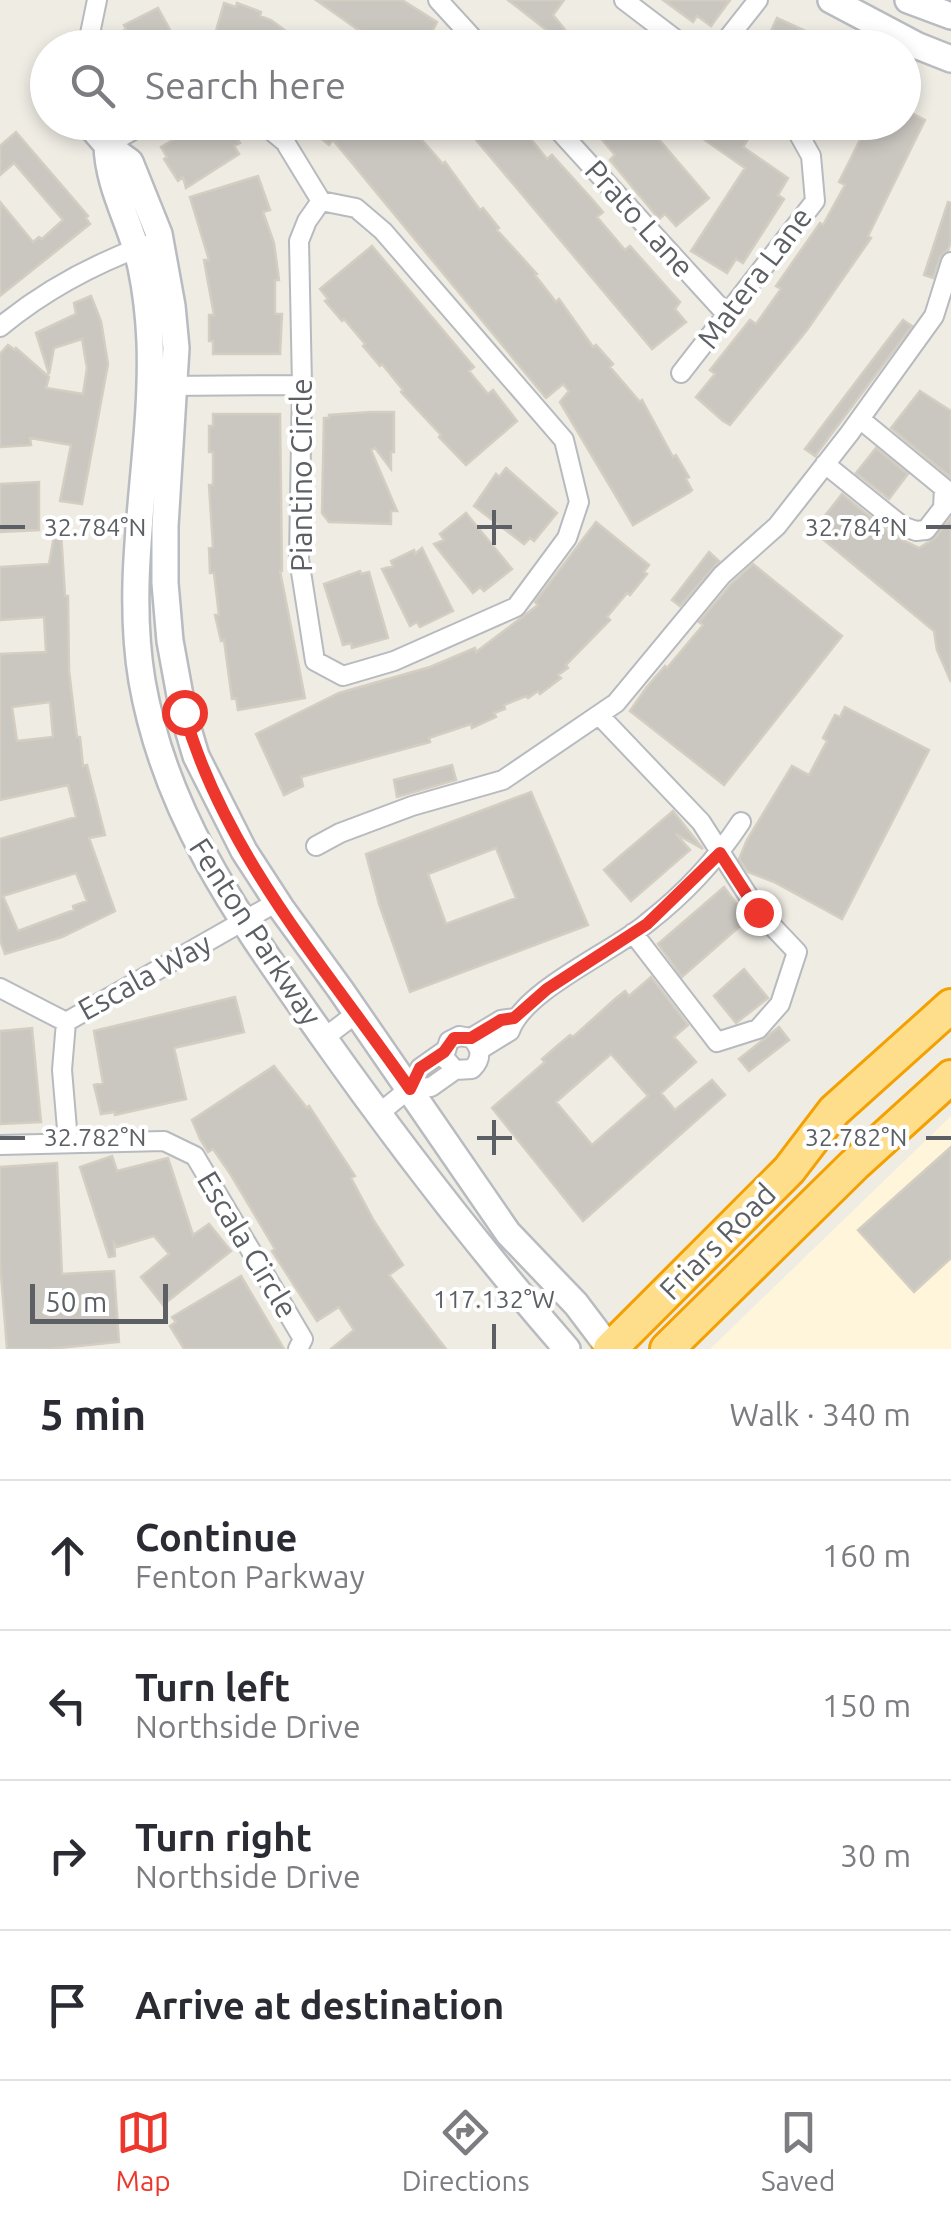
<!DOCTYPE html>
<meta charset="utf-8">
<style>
body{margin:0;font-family:Ubuntu,sans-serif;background:#f7f7f7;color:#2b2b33}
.scale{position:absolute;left:30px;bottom:25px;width:138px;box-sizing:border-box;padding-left:10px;border:5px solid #5c6065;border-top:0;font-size:28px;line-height:35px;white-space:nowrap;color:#5c6065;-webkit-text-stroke:8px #fff;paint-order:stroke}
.stop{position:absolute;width:30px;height:30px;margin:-22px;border:8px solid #ed362c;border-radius:50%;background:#fff}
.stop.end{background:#ed362c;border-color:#fff;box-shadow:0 2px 10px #0008}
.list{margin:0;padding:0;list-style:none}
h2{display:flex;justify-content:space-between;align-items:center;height:130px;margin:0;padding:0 40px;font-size:42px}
h2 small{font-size:32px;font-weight:400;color:#7c7c81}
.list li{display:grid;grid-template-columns:65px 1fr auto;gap:30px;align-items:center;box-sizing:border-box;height:150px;padding:0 40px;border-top:2px solid #e1e1e2}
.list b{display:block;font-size:38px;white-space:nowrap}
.list p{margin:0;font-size:32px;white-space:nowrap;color:#7c7c81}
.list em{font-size:32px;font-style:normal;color:#7c7c81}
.icon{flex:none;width:55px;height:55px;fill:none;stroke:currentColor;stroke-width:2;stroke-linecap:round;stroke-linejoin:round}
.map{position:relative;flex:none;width:951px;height:1349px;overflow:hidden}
.search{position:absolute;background:#fff;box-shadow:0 5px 15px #0003;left:30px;right:30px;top:30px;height:110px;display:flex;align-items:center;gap:25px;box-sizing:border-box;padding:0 35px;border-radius:55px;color:#7c7c81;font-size:38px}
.sheet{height:730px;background:#fff}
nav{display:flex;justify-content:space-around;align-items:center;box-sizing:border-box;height:140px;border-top:2px solid #e1e1e2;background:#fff;font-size:28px;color:#7c7c81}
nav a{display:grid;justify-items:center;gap:5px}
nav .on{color:#ed362c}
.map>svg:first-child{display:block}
.commercial{fill:#fef5da}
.building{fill:#cac7c1;stroke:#d4cec2;stroke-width:2.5;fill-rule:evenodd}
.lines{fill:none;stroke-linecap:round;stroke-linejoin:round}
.street-casing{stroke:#b7babe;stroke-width:22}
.secondary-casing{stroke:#b8bbc0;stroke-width:30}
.highway-casing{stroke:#f3a000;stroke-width:38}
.street{stroke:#fff;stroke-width:18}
.secondary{stroke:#fff;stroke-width:25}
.highway{stroke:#ffde8b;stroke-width:32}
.route{stroke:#ed362c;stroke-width:12}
.ticks{fill:none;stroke:#5c6065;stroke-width:4}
.labels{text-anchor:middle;stroke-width:8;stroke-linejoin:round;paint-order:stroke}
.street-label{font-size:30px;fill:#5c6065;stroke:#fff}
.ticks-label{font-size:25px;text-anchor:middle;fill:#5c6065;stroke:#fff;stroke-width:8;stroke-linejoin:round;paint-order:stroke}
</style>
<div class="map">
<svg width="951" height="1349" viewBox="0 0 951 1349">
<rect width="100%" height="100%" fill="#efece4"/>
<!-- commercial -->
<path class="commercial" d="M951 1116V1349H710Z"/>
<!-- building -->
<path class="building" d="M316 0H402L437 22 433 30 458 48H384Z
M508 0H564L553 15 580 48H531L549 32Z
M663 0H730L711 26 697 16 693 22Z
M224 3 236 7 237 3 261 12 260 16 271 20 309 48H211Z
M158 8 180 48H123L115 35 126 29 124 25Z
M777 18 808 32 837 48H763Z
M904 109 925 120 868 236 871 238 807 330 738 415 730 425 723 421 696 397 715 374 710 370 750 320 756 324 781 289 776 286 820 223 823 225 845 185 839 182 869 122H904Z
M205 122H227L240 143 234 146 239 154 186 188 183 177 178 181 164 159 167 157 161 147Z
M301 122H412L424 137 421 139 443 164 445 162 480 210 483 208 499 228 497 230 537 274 535 275 556 302 559 299 593 347 596 345 613 364 610 367 640 402 642 400 673 457 676 455 689 477 686 479 692 490 690 492 633 525 560 402 569 391 563 384 546 398 333 140 329 145Z
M461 122H517L547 159 552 155 591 198 603 212 597 217 625 250 630 246 680 302 675 309 686 322 652 349Z
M587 122H644L709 198 676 226 665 214 659 219 610 160 615 155Z
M679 122H759L743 147 788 178 778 195 784 199 743 263 736 259 727 273 691 251 745 168Z
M16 132 88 216 86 218 90 224 0 296V202L33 242 39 237 42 239 63 220 14 163 0 175V146Z
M258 176 270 210 263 212 274 243 279 280H275V314H282L280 354H213V341H209V315H214L204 260H209L190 197Z
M948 202 951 203V241L948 250 940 257 933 278 924 275Z
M372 246 474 367 469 371 478 382 488 394 493 390 517 421 466 465 439 437 441 435 401 392 403 390 382 364 380 366 363 346 365 344 344 319 342 321 325 301 328 299 320 289Z
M91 296 101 321 108 364 82 504 60 501 71 445 30 438 31 445 0 447V354L8 345 15 350 16 348 49 377 46 388 83 394 87 368 82 339 54 348 49 374 36 333 76 314 74 303Z
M903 320 912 326 815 456 805 449Z
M920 391 951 411V478L891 428Z
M371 412H394V452H391V469L375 448 371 450 397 511H391V524L329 522 322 513 324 418H329V415Z
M213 414H280L282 571H280L305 698 238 710 236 698 232 699 224 640 221 641 215 615H219L214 573H210L209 548 213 547 209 485H213V452H209V426H213Z
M876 448 908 474 889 499 856 473Z
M506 468 557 513 534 541 530 538 524 544 474 506 496 474 499 477Z
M39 482V530L0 532V484Z
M842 494 894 536 919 548 935 538 951 518V682L937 650 934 631 813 531Z
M466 513 512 569 484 591 480 587 473 593 434 544 444 540 440 534Z
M596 522 649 565 644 572 647 574 630 595 627 593 607 617 610 620 566 665 568 668 558 675 561 678 540 694 538 691 528 698 526 696 504 705 505 709 494 713 496 717 472 728 471 724 429 738 430 742 301 777 303 786 284 795 256 734 339 693 430 667 475 648 476 652 538 605 535 602Z
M55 531 61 532 65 596H68L69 671 77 737H80L83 766 87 765 105 835 89 838 115 911 62 937 5 954 0 940V839L76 817 68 785 0 800V654L46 652 44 617 0 620V567L49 564ZM50 702 53 737 17 741 12 707ZM76 873 87 901 73 906 74 910 18 931 3 896Z
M422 548 453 611 420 627 417 622 410 626 382 569 393 566 391 561 414 550 415 554Z
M709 552 719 561 680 606 672 600Z
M753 564 842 636 724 785 630 711 646 688 665 666 667 668 703 625 699 622 731 584Z
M360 571 361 574 369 572 388 638 352 648 351 643 343 645 324 584Z
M845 707 929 750 842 919 774 882 748 872 739 859 747 840 792 766 809 775 827 741 823 738 835 715 840 717Z
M452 765 456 780 397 797 394 780Z
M531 792 588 925 410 992 379 904 366 854ZM496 848 516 898 446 924 428 874Z
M673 811 703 849 676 834 690 850 631 901 604 870Z
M724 887 748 919 682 977 658 944Z
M744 969 768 998 736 1023 714 996Z
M651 977 688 1025 674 1037 696 1062 661 1093 675 1110 712 1080 725 1095 583 1221 492 1108 545 1062 542 1059 557 1046 570 1035 573 1037 615 999 625 991 629 996ZM611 1054 648 1096 592 1145 556 1102Z
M235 997 244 1032 174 1048 186 1099 115 1115V1112L101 1114 94 1085 103 1083 94 1031Z
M779 1027 789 1040 749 1071 739 1059Z
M32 1028 41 1122 0 1124V1031Z
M274 1066 307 1108 309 1106 355 1176 351 1178 374 1221 403 1265 389 1275 446 1349H331L354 1330 339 1307 317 1321 272 1251 275 1249 231 1175 213 1149 208 1152 200 1139 192 1120Z
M951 1147V1258L914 1292 858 1230Z
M112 1156 117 1171 168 1158 193 1235 209 1224 231 1251 163 1305 141 1277 169 1254 154 1236 117 1247 114 1243 115 1256 109 1257 80 1167Z
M57 1163 62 1274 114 1271 119 1342 49 1349H7L0 1262V1167Z
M241 1276 284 1349H184L170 1326 176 1322 172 1317Z"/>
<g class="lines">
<!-- street casing -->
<g class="street-casing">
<path id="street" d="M438 0 482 48
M624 0 687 48
M87 48 97 0
M720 48 758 0
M261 122 285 142 321 201
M551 122 728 316
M107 145 148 122
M321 201 356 208 383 231 564 440 579 502 567 538 516 607 394 661 343 676 315 661 299 559 302 385 299 241 307 221Z
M0 327C45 290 91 265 146 245
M681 373 815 201 811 156 792 122
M164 386 302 385
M825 464 902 526 916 531 926 530 943 508 944 488 860 419
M599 715 701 822 758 911 797 952 780 1004 758 1029 717 1042 633 933
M316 846 340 833 412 806 503 780 616 703 722 575 777 526 849 434 934 316 951 262
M0 988 66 1022
M324 1038 357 1013
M471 1038C482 1048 482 1059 472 1069L455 1070 444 1057 449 1041 459 1036 471 1038 501 1020 515 1018
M479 1050 510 1031C524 990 613 952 647 923 683 895 716 860 741 822
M409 1089 431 1087 455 1070
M377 1115 409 1089 420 1068 444 1051
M68 1141 62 1070 66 1022 277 902
M0 1145 164 1141 195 1156 303 1339 298 1349"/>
</g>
<!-- secondary casing -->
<g class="secondary-casing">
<path id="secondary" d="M831 0 918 46 951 59
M908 0 951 16
M87 122 107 145 130 162 159 234 172 306 176 348 165 526V583L170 641 183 712 196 756 244 851 281 908 340 989 508 1233 576 1304 610 1349
M107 145C108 188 132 225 141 267 146 291 149 318 150 342 154 455 123 568 142 681 166 819 243 923 321 1034 398 1143 479 1248 567 1349"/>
</g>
<!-- highway casing -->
<g class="highway-casing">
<path id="highway" d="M610 1349 789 1170 834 1111 951 1006
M667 1349 854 1165 951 1077"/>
</g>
<!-- street -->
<use href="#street" class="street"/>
<!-- secondary -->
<use href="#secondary" class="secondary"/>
<!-- highway -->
<use href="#highway" class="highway"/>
</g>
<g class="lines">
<!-- route -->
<path class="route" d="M184 712C224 854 327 970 410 1089L420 1068 444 1052 454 1038H471L501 1020 514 1018 547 989 647 924 720 853 758 912"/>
</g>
<!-- ticks -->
<path class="ticks" d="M494 510V545M0 527H25M477 527H512M926 527H951M494 1120V1155M0 1138H25M477 1138H512M926 1138H951M494 1324V1349"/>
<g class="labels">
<!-- street labels -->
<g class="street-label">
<text transform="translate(639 219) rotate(48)" y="10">Prato Lane</text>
<text transform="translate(755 278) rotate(-53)" y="10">Matera Lane</text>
<text transform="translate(302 475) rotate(-90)" y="10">Piantino Circle</text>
<text transform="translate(255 932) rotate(57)" y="10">Fenton Parkway</text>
<text transform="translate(145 977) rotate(-29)" y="10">Escala Way</text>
<text transform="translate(718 1242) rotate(-45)" y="10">Friars Road</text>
<text transform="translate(247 1245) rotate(59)" y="10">Escala Circle</text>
</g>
</g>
<g class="ticks-label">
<text x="95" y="536">32.784°N</text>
<text x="856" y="536">32.784°N</text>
<text x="95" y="1146">32.782°N</text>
<text x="856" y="1146">32.782°N</text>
<text x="494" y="1308">117.132°W</text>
</g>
</svg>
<div class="scale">50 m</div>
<div class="stop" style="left:184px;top:712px"></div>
<div class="stop end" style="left:758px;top:912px"></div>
<div class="search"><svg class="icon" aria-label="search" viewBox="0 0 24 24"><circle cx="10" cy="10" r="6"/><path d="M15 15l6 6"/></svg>Search here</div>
</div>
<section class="sheet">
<h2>5 min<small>Walk · 340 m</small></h2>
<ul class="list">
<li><svg class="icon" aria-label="ahead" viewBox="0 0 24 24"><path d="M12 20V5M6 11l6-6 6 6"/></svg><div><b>Continue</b><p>Fenton Parkway</p></div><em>160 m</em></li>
<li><svg class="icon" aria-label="left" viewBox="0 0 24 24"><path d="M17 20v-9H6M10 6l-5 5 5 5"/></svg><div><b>Turn left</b><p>Northside Drive</p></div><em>150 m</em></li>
<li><svg class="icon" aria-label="right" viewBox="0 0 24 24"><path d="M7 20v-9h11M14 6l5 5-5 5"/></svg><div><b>Turn right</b><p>Northside Drive</p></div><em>30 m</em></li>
<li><svg class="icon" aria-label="arrive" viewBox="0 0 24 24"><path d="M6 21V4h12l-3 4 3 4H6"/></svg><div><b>Arrive at destination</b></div></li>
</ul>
</section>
<nav>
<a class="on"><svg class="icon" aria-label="map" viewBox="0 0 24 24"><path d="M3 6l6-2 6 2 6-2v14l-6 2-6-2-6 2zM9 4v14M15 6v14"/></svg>Map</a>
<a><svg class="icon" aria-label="directions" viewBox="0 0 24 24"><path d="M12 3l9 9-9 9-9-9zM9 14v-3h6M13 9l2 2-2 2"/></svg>Directions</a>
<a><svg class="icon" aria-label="saved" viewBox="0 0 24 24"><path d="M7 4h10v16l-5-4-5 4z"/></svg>Saved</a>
</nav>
